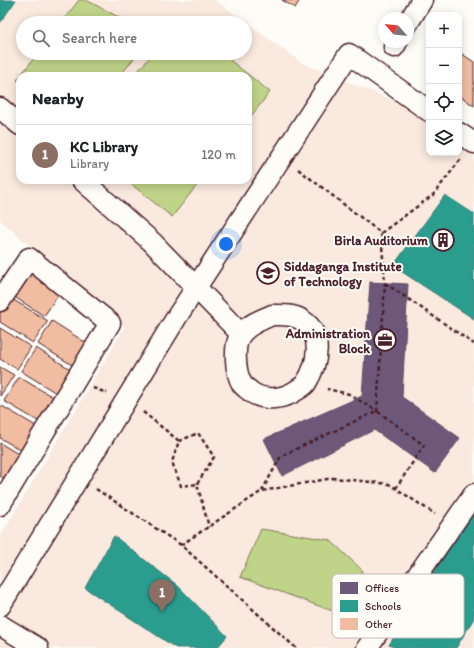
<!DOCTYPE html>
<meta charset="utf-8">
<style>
body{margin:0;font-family:Itim,sans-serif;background:#f2f2f2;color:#202124}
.controls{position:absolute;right:12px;top:12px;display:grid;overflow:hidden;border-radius:8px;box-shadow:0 2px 10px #0003}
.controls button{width:36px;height:36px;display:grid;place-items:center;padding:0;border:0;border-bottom:1px solid #e0e0e0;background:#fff;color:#202124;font:20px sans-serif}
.compass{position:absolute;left:378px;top:12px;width:36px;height:36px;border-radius:50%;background:#fff;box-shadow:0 2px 10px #0003;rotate:298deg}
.you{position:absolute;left:226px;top:244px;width:14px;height:14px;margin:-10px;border:3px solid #fff;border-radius:50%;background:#1a73e8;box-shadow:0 0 0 6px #1a73e833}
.badge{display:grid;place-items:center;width:26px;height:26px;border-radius:50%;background:#ea580c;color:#fff;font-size:13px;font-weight:700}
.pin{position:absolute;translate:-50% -33px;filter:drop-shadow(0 1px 2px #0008)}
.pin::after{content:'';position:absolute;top:21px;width:14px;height:12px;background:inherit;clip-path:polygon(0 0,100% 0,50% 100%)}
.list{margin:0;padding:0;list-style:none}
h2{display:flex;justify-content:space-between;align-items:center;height:52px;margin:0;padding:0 16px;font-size:17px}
h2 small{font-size:13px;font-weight:400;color:#757577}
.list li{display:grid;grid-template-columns:26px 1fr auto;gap:12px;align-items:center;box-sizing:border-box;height:60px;padding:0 16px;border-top:1px solid #e0e0e0}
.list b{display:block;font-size:15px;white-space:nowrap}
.list p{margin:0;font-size:13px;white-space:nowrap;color:#757577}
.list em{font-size:13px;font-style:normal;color:#757577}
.icon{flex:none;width:22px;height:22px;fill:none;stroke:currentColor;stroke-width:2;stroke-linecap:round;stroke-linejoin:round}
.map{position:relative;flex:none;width:474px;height:648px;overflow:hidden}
.search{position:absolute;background:#fff;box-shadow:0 2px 10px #0003;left:16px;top:16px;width:236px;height:44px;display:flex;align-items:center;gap:10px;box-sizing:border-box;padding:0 14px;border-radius:22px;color:#757577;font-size:15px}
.panel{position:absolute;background:#fff;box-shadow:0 2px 10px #0003;left:16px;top:72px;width:236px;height:112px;border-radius:12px}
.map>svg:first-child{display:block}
.built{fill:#f9e9de;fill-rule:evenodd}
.green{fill:#bfd489;stroke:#847a5a}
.offices{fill:#6d597a;stroke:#624862}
.schools{fill:#2a9d8f;stroke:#347771}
.building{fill:#f0bda2;stroke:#4a1f2b}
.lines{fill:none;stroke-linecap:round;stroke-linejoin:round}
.minor-casing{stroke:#4a1f2b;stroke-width:23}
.path{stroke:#4a1f2b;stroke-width:2.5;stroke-dasharray:4 3;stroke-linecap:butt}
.minor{stroke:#fdfcf7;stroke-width:20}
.labels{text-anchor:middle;stroke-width:4;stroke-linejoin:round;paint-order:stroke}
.poi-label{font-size:13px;font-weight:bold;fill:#4a1f2b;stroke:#fdfcf7;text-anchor:end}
.key{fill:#fdfcf7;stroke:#c7baba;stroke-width:1}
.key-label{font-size:11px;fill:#4a1f2b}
</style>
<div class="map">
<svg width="474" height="648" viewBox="0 0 474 648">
<rect width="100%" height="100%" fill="#fdfcf7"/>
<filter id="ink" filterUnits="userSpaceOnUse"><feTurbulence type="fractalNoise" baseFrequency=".025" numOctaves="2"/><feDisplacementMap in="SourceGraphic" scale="8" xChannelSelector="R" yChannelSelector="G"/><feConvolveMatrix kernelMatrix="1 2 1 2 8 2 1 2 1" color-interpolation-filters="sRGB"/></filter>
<g filter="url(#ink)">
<!-- built -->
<path class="built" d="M0 0H215L302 63 429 115V153H459V127L474 133V648H0V537L125 327 0 220ZM23 23H245V53H23ZM20 76H248V180H20Z"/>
<!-- green -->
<path class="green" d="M79 0H86L130 23H61Z
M38 53H138L120 76H20V83L17 80Z
M153 53H221L270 92 248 120V76H134Z
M126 180H201L172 217Z
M261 529 330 540 363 571 338 613 240 577Z"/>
<!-- offices -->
<path class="offices" d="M370 282 408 284 402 397 460 438 435 473 374 430 282 476 264 439 362 396Z"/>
<!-- schools -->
<path class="schools" d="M0 0H16L0 23Z
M445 195 474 214V319L393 266Z
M474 509V618L456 648H396L389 645Z
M114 536 178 586 227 636 217 648H176L85 588Z"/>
<!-- building -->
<path class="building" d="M282 0H300L295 8Z
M459 52 474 62V106L459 95Z
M30 263 63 288 44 316 10 294Z
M7 296 48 321 33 343 0 322V308Z
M52 321 91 346 77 368 38 344Z
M0 328 31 347 17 369 0 359Z
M36 348 75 372 61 396 21 371Z
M0 367 14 375 0 396Z
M19 377 58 400 43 424 4 401Z
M2 406 41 429 26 453 0 438V408Z
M0 443 23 457 8 481 0 476Z"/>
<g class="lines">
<!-- minor casing -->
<g class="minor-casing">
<path id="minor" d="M408 23 422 0
M394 47 397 42
M0 108 20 125
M459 133 474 143
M82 180 152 242 241 334
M0 301 29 258 110 323 0 505
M272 315C282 315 293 314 302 320 324 334 318 364 306 383 304 386 300 388 297 390 284 399 265 402 251 392 249 390 244 387 242 384 235 372 233 345 241 334 249 324 261 320 272 315Z
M0 606 178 315 349 54 429 111
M0 625 38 648
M367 648 474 494"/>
</g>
<!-- path -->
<path class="path" d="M298 169 381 233 385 283 377 411 349 394 327 389
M381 233 433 195 461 159
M385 283 474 344
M93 388 107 393
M143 412 179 441 172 462 181 486 197 484 209 527
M179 441 198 433 214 457 197 484
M96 489 181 545 296 648
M262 491 281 456 377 411 424 445 396 488
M181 545 262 491 333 478 389 484 435 514"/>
<!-- minor -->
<use href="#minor" class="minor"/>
</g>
</g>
<!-- icons -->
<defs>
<g id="building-ring" transform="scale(1.15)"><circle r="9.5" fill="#fdfcf7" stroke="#4a1f2b" stroke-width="1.5"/><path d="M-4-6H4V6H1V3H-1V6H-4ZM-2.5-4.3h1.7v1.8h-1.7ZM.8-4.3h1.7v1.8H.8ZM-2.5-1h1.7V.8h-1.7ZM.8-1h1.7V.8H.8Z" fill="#4a1f2b"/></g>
<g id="university-ring" transform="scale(1.15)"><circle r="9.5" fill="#fdfcf7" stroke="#4a1f2b" stroke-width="1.5"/><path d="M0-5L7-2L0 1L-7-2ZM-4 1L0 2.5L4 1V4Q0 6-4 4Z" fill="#4a1f2b"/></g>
<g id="office-ring" transform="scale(1.15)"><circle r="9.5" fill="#fdfcf7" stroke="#4a1f2b" stroke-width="1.5"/><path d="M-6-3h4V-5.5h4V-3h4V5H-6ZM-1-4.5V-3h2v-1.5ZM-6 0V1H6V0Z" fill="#4a1f2b"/></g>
</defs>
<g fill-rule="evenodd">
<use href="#building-ring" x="443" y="240"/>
<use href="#university-ring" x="268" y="273"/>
<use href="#office-ring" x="385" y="340"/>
</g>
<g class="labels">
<!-- poi labels -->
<g class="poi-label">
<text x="428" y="245">Birla Auditorium</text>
<text x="284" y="271" text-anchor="start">Siddaganga Institute<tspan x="284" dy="15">of Technology</tspan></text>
<text x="370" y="338">Administration<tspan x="370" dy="15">Block</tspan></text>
</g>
</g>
<!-- legend -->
<rect x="332" y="574" width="132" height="64" rx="6" class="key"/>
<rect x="340" y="582" width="18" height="12" fill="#6d597a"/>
<rect x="340" y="600" width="18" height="12" fill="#2a9d8f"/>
<rect x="340" y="618" width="18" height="12" fill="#f0bda2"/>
<g class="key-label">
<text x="365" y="592">Offices</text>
<text x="365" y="610">Schools</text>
<text x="365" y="628">Other</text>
</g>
</svg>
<div class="controls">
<button>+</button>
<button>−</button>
<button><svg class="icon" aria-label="locate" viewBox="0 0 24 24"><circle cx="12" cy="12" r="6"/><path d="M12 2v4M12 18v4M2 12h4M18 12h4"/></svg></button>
<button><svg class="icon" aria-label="layers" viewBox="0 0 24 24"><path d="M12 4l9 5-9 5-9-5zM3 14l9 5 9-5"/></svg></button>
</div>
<svg class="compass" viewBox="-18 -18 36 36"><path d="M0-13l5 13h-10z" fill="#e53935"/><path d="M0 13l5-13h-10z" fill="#757577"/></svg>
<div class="you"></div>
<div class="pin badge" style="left:162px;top:612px;background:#8d6e63">1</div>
<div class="search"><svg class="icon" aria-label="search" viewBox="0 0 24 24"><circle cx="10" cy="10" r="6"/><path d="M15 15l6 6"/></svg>Search here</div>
<section class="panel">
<h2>Nearby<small></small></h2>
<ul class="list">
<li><span class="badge" style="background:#8d6e63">1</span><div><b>KC Library</b><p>Library</p></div><em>120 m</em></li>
</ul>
</section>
</div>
